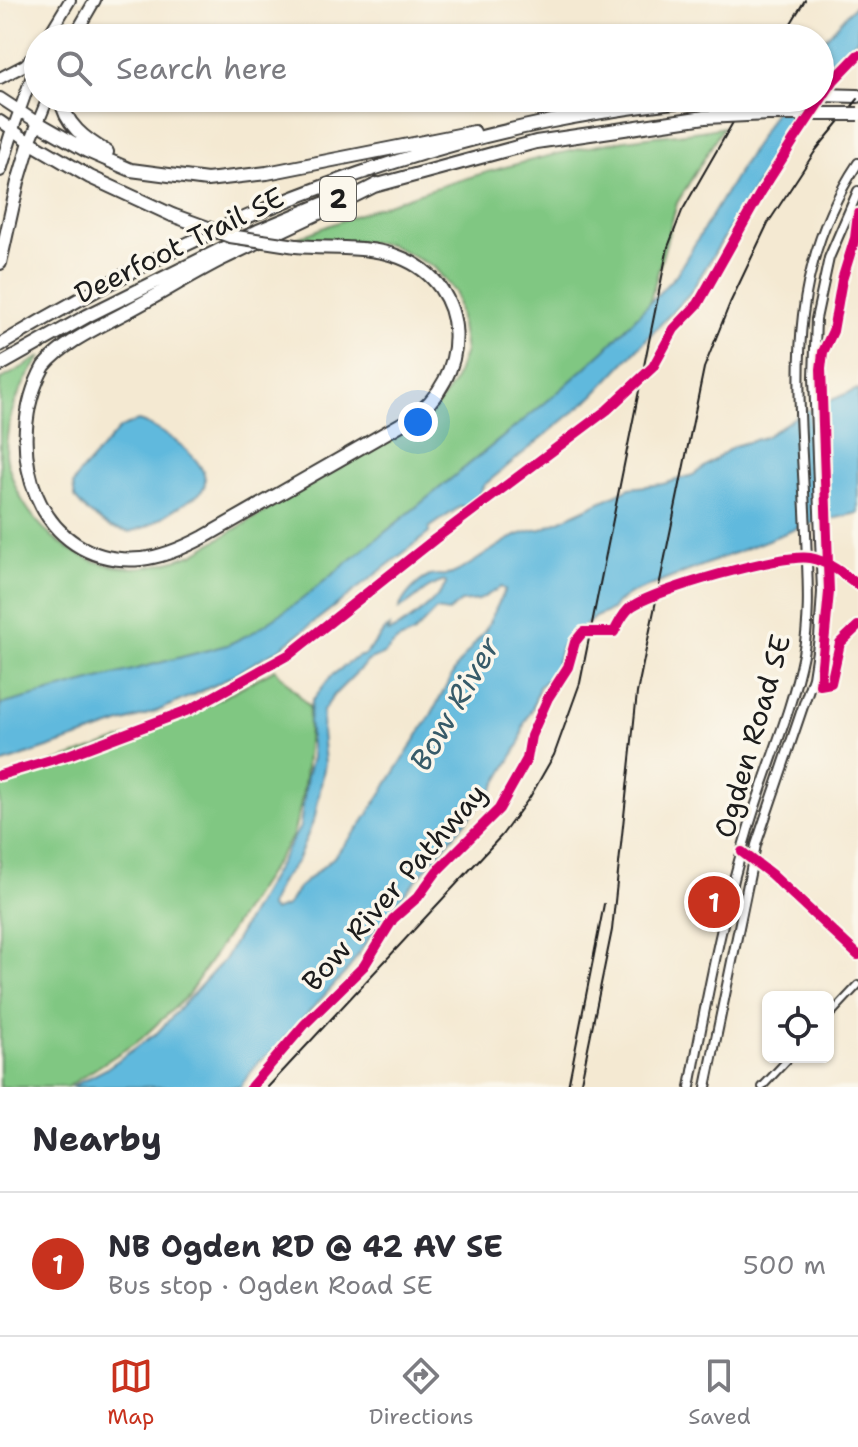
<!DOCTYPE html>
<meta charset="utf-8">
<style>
body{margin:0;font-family:"Shantell Sans",sans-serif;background:#f2f2f3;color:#2b2b33}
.controls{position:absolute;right:24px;bottom:24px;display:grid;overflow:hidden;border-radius:12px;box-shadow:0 2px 6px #0004}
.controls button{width:72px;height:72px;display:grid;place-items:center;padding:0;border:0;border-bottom:2px solid #e1e1e2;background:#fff;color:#2b2b33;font:40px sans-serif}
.you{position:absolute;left:418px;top:422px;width:28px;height:28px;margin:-20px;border:6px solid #fff;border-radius:50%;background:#1a73e8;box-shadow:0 0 0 12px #1a73e833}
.badge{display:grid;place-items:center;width:52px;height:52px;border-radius:50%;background:#c8321e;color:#fff;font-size:26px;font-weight:700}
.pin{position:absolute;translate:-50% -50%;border:4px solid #fff;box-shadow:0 2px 8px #0006}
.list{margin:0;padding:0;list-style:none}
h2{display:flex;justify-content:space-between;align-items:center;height:104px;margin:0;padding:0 32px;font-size:34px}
h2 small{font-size:26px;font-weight:400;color:#7c7c81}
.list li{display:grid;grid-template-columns:52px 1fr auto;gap:24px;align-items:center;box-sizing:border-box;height:144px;padding:0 32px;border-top:2px solid #e1e1e2}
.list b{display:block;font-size:30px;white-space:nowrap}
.list p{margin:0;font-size:26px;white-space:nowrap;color:#7c7c81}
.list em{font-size:26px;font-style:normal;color:#7c7c81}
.icon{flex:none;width:44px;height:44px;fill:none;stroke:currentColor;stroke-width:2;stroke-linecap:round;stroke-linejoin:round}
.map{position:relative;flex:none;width:858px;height:1087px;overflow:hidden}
.search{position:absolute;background:#fff;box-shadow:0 2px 6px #0004;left:24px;right:24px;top:24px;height:88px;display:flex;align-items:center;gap:20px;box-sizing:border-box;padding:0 28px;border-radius:44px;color:#7c7c81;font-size:30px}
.sheet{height:248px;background:#fff}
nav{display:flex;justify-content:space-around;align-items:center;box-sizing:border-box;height:112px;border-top:2px solid #e1e1e2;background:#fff;font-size:22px;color:#7c7c81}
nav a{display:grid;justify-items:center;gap:4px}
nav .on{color:#c8321e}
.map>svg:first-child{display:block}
.green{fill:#80c782;stroke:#4e724f;stroke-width:2}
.water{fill:#60b9dd;stroke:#3e6a7c;stroke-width:2;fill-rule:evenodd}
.pier{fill:#f4e9d2}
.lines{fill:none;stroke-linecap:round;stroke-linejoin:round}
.minor-casing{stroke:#3c3b37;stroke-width:10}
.tertiary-casing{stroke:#3c3b37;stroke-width:12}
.primary-casing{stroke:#3c3b37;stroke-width:14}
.motorway-casing{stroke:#3c3b37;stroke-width:16}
.minor{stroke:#fff;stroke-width:6}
.tertiary{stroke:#fff;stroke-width:8}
.primary{stroke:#fff;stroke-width:10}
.motorway{stroke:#fff;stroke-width:12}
.rail{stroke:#1c1c1c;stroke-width:2}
.motorway-bridge-casing{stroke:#3c3b37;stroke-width:16;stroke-linecap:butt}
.motorway-bridge{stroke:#fff;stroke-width:12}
.cycleway-casing{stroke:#fbf7ec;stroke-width:15}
.cycleway{stroke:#d6006c;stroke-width:10}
.labels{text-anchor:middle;stroke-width:7;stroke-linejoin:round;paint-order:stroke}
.shield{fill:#fbf7ec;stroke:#5f5e5a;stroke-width:2}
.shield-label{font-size:26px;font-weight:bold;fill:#1c1c1c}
.street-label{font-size:28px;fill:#1c1c1c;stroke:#fbf7ec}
.water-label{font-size:30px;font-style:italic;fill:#375b69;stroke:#fbf7ec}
</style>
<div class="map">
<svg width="858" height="1087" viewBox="0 0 858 1087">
<rect width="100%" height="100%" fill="#fbf7ec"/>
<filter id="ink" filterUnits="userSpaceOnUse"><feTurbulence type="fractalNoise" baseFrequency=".0125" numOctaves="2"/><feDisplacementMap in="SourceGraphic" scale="16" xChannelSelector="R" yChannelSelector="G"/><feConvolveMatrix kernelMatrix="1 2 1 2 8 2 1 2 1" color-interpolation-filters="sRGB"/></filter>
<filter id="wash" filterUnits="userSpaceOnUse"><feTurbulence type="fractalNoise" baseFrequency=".006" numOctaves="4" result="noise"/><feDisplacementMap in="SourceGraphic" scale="32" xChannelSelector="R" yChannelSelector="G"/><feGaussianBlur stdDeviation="1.8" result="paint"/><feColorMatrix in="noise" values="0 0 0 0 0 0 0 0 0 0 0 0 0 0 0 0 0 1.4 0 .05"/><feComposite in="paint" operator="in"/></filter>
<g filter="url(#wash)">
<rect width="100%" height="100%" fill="#f4e9d2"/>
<!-- green -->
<path class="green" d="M723 127 677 203 645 319 570 392 253 641 0 715V380L42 356C20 384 6 417 6 453 6 461 10 469 12 477 28 524 70 561 121 567 146 570 170 562 193 554L431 414 453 384 465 351 456 293 434 267 389 244 297 238C399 197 506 162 614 142 650 135 687 135 723 127Z
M275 669 309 706C309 750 306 795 292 837L187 996 141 1039 67 1087H0V781L186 717Z"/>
<!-- water -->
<path class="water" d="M858 2V38L820 80V44Z
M783 98H810L690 293 593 396 483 486 476 502 466 508 461 506 429 528V533L282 647 217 684 160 710 0 764V705L227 645 252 633 301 600 556 394 606 349 676 275Z
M858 389V513L806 525 630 594 617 603 612 610 595 617 561 647 554 673 539 687 533 707 524 724 520 743 492 791 394 906C394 914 384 919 381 927L376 928 348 970 271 1053 259 1061 240 1087H71L104 1070 158 1032 224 960 300 827 307 775 312 758 309 721 312 701 331 676 357 657 365 655 386 629 389 627 388 632C405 627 438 600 446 584L445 581C421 588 419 599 399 609 403 597 416 583 428 577 436 573 444 577 452 574 484 560 507 532 542 529L630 488 663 484 693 475 734 446 765 437 803 412ZM501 587 505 590 486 629 457 666 431 715 362 824 333 858 298 888 287 906 273 911 269 907 280 882 297 861 315 817 325 763 322 732 323 711 334 695 368 661 384 654 397 641 413 634 436 610 448 612 461 602 479 600Z
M138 421C160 427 225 469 199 494L148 526 130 532 111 528 87 512 75 498 73 485 78 475 120 428Z"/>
<!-- pier -->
<path class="pier" d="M824 400 829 525 815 528 810 405Z"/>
</g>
<g filter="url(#ink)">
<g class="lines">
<!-- minor casing -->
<g class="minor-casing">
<path id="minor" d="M828 1017 858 985
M762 1087 790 1057"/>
</g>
<!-- tertiary casing -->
<g class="tertiary-casing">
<path id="tertiary" d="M749 857 771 874 858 955
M690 1087C706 1002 722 916 747 833 764 773 791 715 803 654 811 614 807 573 806 533 801 399 779 282 858 163
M706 1087 756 845 813 677 819 638 822 592 814 377 816 319 829 258 858 191"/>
</g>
<!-- primary casing -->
<g class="primary-casing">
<path id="primary" d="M47 38 70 0
M73 38 95 0
M0 78 25 65 38 51
M0 98 38 123
M0 121 30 142 48 98
M13 129 38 59"/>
</g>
<!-- motorway casing -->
<g class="motorway-casing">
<path id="motorway" d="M74 38 76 33
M820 95 858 96
M61 98C64 124 86 140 107 152
M38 123 87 151 131 170 207 180 267 173 474 132
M0 170 13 129
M374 186 536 142 705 117
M296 246C330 249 367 245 399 257 473 285 472 378 410 419L204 537C185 547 163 557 141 559 36 568 0 445 44 366 65 341 101 326 130 310 160 294 189 276 220 260 272 234 326 211 378 184
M0 263 18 182 30 142 90 177 172 215
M0 345C173 241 348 163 547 122 608 110 671 100 733 98
M0 365 87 316 258 231 330 201"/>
</g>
<!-- minor -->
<use href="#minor" class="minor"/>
<!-- tertiary -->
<use href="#tertiary" class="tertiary"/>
<!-- primary -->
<use href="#primary" class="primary"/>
<!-- motorway -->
<use href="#motorway" class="motorway"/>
<!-- rail -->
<path class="rail" d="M782 38 805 0
M268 1087 502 835 530 797 554 755 580 683 668 247 682 211 747 98
M568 1087 604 904
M580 1087 612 930 637 693 704 368 730 303 768 223 816 150 858 99"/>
<!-- motorway-bridge casing -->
<g class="motorway-bridge-casing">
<path id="motorway-bridge" d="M705 117 768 114H858
M172 215 230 236 296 246"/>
</g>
<!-- motorway-bridge -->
<use href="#motorway-bridge" class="motorway-bridge"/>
<!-- cycleway casing -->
<g class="cycleway-casing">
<path id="cycleway" d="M858 214 855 238 842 280 833 331 823 352 821 369 829 592 820 685 831 683 840 643 858 626
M0 775 71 754 191 709 290 654 435 539 607 410 653 367 674 329 698 304 761 192 794 140 834 80 858 55
M742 852 771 874 858 955
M251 1087 305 1024 364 966 393 919 418 897 437 871 499 809 527 759 531 736 548 698 568 667 575 642 583 632H614C619 623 623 613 631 607 654 590 783 553 810 558 827 561 844 574 858 585"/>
</g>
<!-- cycleway -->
<use href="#cycleway" class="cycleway"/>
</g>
</g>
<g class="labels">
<!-- shield labels -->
<rect class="shield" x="320" y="177" width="36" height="44" rx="6"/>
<g class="shield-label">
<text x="338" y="208">2</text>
</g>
<!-- street labels -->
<g class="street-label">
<text transform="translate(179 245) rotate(-26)" y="10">Deerfoot Trail SE</text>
<text transform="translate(752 736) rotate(-74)" y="10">Ogden Road SE</text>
<text transform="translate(394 887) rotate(-49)" y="10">Bow River Pathway</text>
</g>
<!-- water labels -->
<g class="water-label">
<text transform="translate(455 704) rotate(-60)" y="10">Bow River</text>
</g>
</g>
</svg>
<div class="controls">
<button><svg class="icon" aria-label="locate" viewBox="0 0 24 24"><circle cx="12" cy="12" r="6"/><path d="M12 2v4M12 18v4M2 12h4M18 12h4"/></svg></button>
</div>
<div class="you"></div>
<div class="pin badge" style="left:714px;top:902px">1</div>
<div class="search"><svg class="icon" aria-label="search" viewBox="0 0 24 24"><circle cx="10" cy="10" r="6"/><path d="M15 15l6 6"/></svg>Search here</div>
</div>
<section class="sheet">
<h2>Nearby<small></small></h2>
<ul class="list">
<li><span class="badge">1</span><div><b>NB Ogden RD @ 42 AV SE</b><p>Bus stop · Ogden Road SE</p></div><em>500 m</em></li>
</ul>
</section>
<nav>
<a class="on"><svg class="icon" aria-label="map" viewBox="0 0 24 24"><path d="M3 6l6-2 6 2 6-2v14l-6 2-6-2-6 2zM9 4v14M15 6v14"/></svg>Map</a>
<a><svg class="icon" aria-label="directions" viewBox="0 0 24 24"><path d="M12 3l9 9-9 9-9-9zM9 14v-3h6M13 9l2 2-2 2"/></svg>Directions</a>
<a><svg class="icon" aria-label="saved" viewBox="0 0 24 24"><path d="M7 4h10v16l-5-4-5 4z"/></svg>Saved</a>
</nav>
